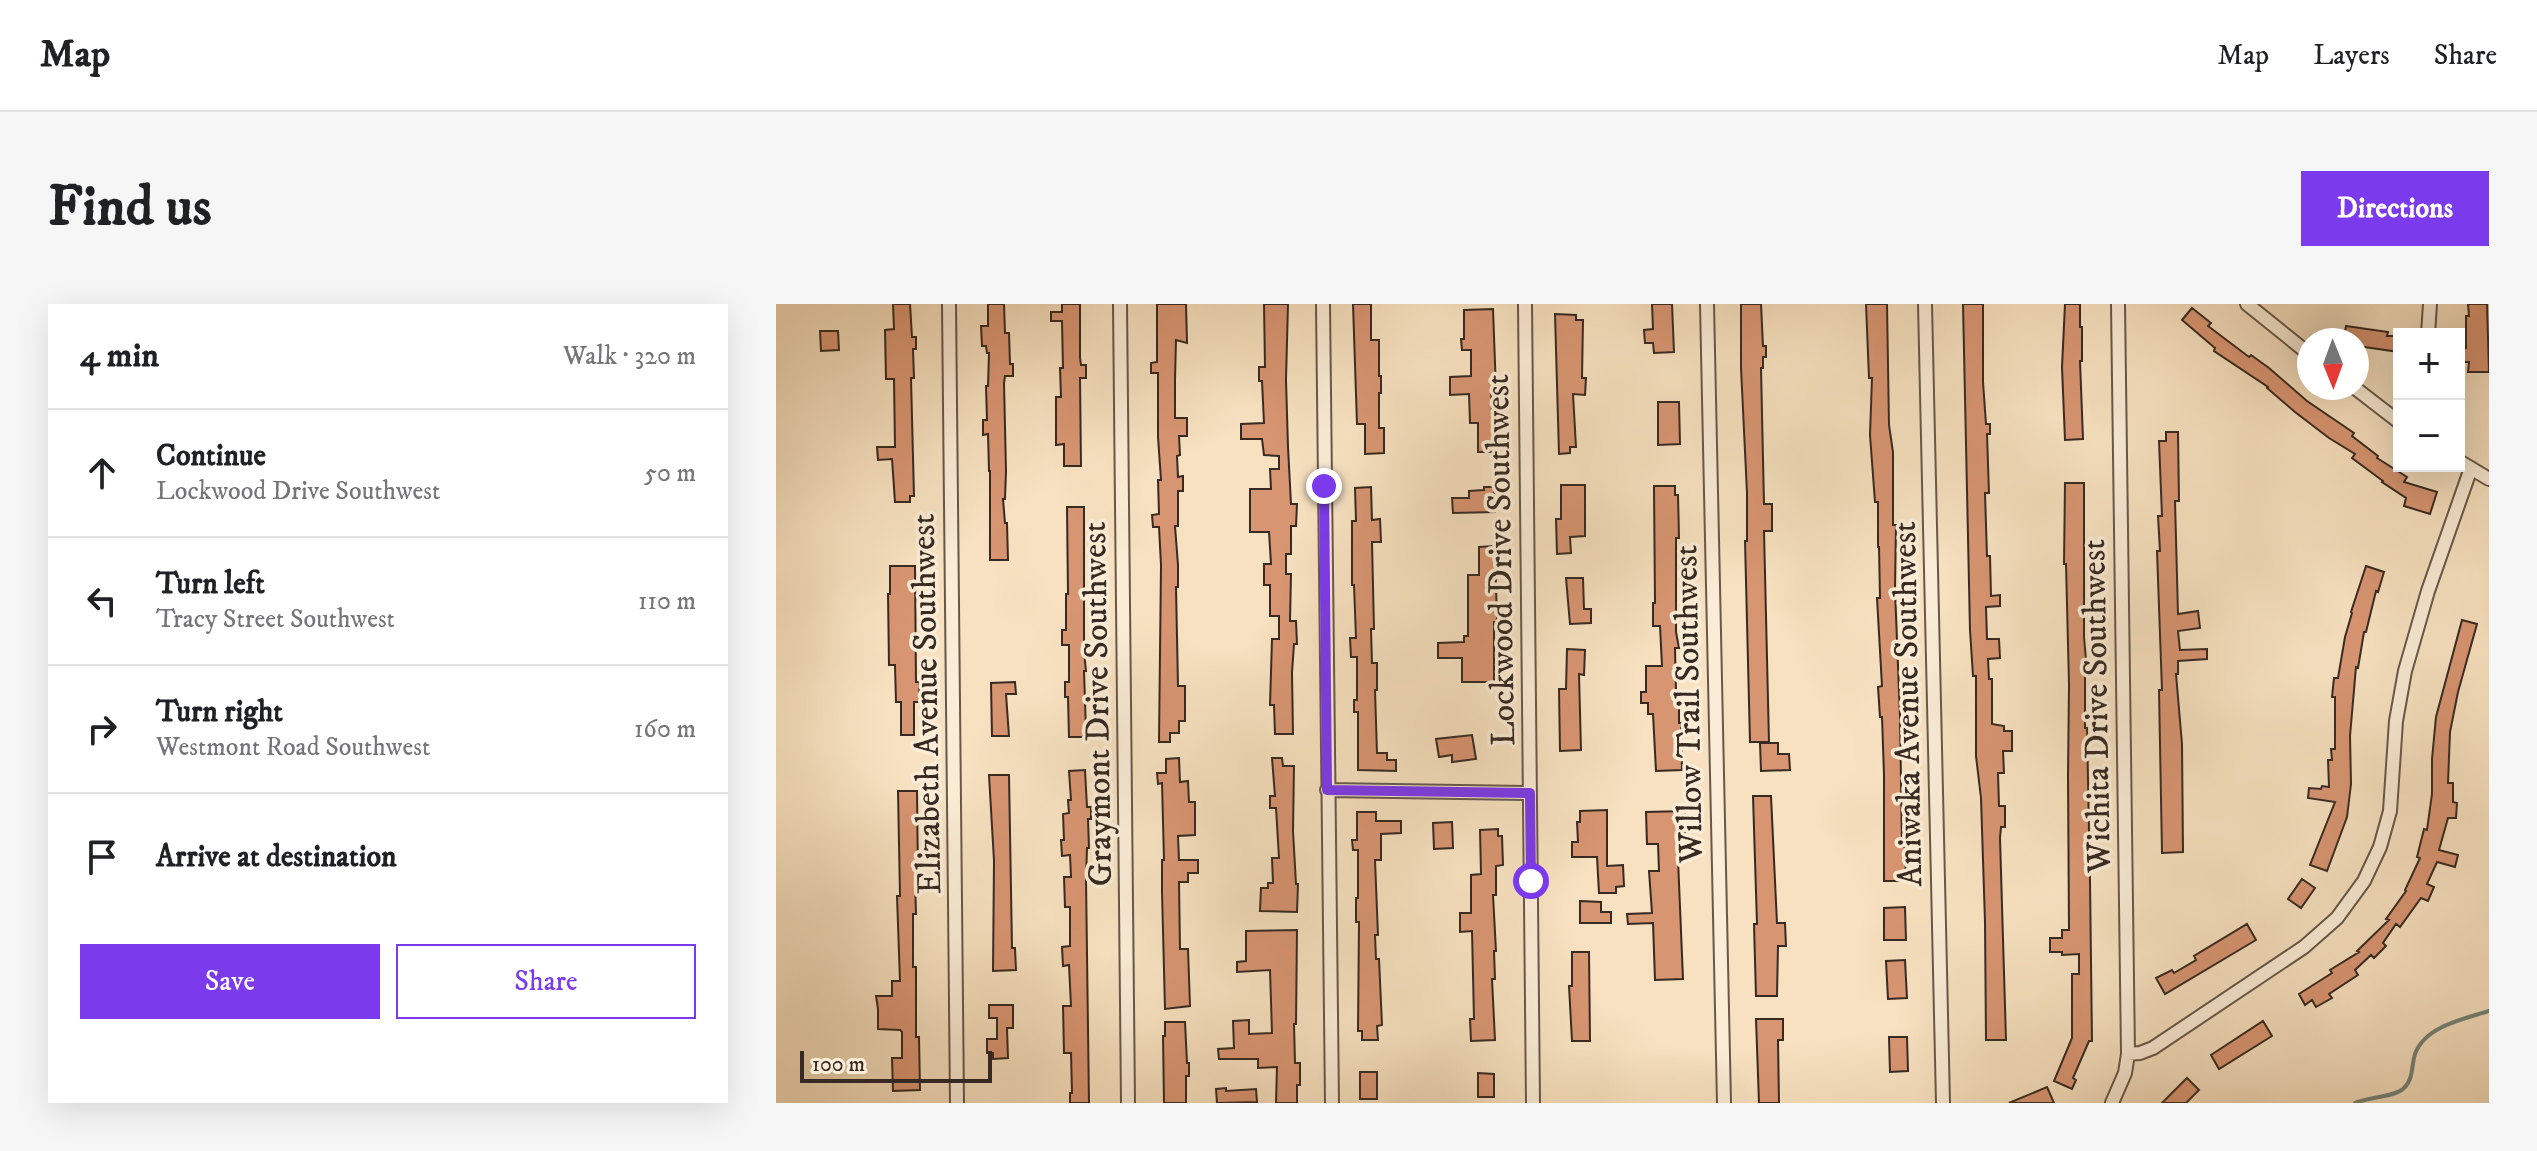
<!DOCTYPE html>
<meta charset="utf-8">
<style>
body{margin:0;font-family:"IM FELL DW Pica",serif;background:#f6f6f6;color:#202124}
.controls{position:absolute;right:24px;top:24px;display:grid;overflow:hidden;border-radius:0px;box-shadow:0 8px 32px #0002}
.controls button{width:72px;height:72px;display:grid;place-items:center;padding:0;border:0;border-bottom:2px solid #e0e0e0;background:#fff;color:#202124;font:40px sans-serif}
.compass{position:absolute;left:1521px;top:24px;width:72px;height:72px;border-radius:50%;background:#fff;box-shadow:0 8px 32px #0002;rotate:179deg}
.scale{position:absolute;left:24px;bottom:20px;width:192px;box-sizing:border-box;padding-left:8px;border:4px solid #372a22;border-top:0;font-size:22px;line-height:28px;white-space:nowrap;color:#372a22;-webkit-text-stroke:6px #faecd6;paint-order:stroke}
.stop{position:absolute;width:24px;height:24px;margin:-18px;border:6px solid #7c3aed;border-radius:50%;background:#fff}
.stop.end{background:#7c3aed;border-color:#fff;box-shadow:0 2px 8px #0008}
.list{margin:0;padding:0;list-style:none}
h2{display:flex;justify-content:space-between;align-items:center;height:104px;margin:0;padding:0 32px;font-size:34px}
h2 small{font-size:26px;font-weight:400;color:#757577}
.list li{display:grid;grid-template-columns:52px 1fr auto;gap:24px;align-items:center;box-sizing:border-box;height:128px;padding:0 32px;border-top:2px solid #e0e0e0}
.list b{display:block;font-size:30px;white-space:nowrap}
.list p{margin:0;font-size:26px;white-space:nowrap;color:#757577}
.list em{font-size:26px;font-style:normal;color:#757577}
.actions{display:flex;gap:16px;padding:24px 32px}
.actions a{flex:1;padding:18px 0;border:2px solid #7c3aed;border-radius:0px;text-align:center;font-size:28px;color:#7c3aed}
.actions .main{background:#7c3aed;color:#fff}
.icon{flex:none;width:44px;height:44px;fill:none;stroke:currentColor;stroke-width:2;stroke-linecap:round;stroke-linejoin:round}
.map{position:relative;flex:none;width:1713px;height:799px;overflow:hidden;border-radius:0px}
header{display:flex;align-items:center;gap:48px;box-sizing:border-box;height:112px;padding:0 40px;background:#fff;border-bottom:2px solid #e0e0e0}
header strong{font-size:38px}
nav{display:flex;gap:44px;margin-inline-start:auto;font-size:28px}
.intro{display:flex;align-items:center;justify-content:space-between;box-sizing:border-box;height:192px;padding:0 48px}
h1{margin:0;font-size:56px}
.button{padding:20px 36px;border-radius:0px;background:#7c3aed;color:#fff;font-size:28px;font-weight:700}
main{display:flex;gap:48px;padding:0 48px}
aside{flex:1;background:#fff;border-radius:0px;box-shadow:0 8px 32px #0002}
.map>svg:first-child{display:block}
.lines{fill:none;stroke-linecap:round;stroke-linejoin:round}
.stream{stroke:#748378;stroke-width:4}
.building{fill:#d89572;stroke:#372a22;stroke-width:2}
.street-casing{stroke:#67584a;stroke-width:16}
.street{stroke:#faecd6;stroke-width:12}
.route{stroke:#7c3aed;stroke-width:10}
.labels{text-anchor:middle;stroke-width:7;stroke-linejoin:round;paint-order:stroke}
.street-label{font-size:34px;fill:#372a22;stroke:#faecd6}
</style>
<header>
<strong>Map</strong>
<nav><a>Map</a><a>Layers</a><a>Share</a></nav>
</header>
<div class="intro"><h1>Find us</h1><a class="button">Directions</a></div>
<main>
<aside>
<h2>4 min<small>Walk · 320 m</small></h2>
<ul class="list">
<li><svg class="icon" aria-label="ahead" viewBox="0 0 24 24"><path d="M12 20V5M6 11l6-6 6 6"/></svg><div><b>Continue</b><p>Lockwood Drive Southwest</p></div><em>50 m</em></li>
<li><svg class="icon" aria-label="left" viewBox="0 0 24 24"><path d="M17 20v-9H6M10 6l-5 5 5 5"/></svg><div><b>Turn left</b><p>Tracy Street Southwest</p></div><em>110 m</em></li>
<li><svg class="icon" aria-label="right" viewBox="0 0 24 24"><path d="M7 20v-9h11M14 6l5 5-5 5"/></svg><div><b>Turn right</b><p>Westmont Road Southwest</p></div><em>160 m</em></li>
<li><svg class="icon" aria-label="arrive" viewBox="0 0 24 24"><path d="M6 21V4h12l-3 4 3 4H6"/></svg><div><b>Arrive at destination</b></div></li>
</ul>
<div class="actions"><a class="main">Save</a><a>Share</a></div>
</aside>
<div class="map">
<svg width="1713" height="799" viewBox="0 0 1713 799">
<rect width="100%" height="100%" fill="#f7e1c0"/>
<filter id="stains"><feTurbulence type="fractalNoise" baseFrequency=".0025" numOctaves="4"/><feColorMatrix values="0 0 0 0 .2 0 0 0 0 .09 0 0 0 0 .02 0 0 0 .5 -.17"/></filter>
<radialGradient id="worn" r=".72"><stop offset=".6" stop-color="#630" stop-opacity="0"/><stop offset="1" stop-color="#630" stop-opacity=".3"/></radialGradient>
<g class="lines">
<!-- stream -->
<path class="stream" d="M1579 799C1592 793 1618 793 1627 785 1638 775 1635 763 1639 750 1649 722 1688 715 1713 707"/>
</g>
<!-- building -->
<path class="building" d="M117 0H134L136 33H140V45H137L138 74H135L138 192H134V198H119L116 155 102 156 101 143H119L118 75H110L109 26 118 25Z
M212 0H228L229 29H233L234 60H237V72H229L228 79 230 167 229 195H227L229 219H231L232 256H214V167H213L212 130 207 131V116H211L210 82H212L213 49H211L210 42H206L205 22H212Z
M286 0H304V54L305 61H310V74H304L305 162H288V140L280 141V93H285L284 64H287L286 17H275V8H286Z
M381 0H410L411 39 400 36 399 76V114H411V132H403L404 151 401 152 402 173 407 172V187H402V222H399L402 261V283H400L402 382H409V417H403V429H394V438H383L385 261 383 223H377L376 211 383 210 382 176H385L382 133V69H375V59L381 58Z
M488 0H512L510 76 512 143 515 200H521L520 222H515V250H510V270H515L514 317H520L521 340H518L516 369 517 430H499L498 401H494L496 335H503V312H494V281H488V260H495L493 228H474V185H495L494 165H503V152L488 151 486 135H465V120L488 119 486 77H483V63H489Z
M577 0H595V36H603V72H605V89H603V124H608V149L589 150V120H581Z
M876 0H896L898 48 878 49 877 39H869L868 26 877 25Z
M965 0H985L987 42H990V53H987V64H985L988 200H996V227H988L993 438H974L969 237H971V189L965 64Z
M1090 0H1111L1113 121 1117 148V221H1120L1119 286 1124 412 1126 543H1129L1130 577H1108V471L1106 413H1104L1102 383 1106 382 1101 294H1104L1103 243H1102V198H1099L1094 131 1096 74H1093Z
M1187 0H1207V78L1210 120H1214V130H1211L1213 189H1209L1211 252H1214L1215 292 1224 291V302L1210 303 1211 335H1223L1224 354 1212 355 1213 375H1216V420L1228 422V427H1236V447H1227L1228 469H1222L1223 502H1229V523H1225L1224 534 1230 736H1210L1209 618 1205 494 1200 452V372H1197L1194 326Z
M1289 0H1304V23H1306V57H1304L1307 135 1289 136 1286 63Z
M1692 0H1711L1713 68H1692L1693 58H1683V44H1690V12H1693Z
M1416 4 1435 19 1432 22 1473 53 1475 51 1493 64 1531 97 1578 129 1576 132 1602 152 1601 154 1631 173 1628 178 1661 188 1654 210 1628 202 1630 194 1606 178 1607 177 1576 154 1579 150 1553 134 1519 108 1491 84 1492 83 1438 47 1439 44 1406 16Z
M717 5 720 86H715L716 109H719V148H702V119H694L693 90 674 91V73L695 72V46H686L685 35H688V6Z
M779 10 800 11V16H807L806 74H810L809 91 797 90 800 143H794V149L783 150Z
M1570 22 1612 28 1611 32H1623V48L1581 42V36H1568Z
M44 27H62L63 46 45 47Z
M882 98H903L904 140 882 141Z
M1390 128H1402L1403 197H1399L1402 310 1422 307 1424 324 1402 327 1404 346 1431 345V355L1402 357V370H1400L1406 440 1407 548 1386 549 1383 386H1386L1381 247H1384L1382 212H1386L1383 137H1390Z
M1289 179H1308V333L1311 368H1309V424H1311L1314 577 1316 737H1313L1297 774 1300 776 1296 785 1278 777 1296 734V670H1303V650L1286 651V648H1274V634H1286V626H1293L1292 472 1293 380 1290 260H1288Z
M785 181H809V232L794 233 795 249 781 250 780 215H785Z
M878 182H899V191H902L903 234H900V328L903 344H899L900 388H903V419H905L906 466 880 467 877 410H872V399H865V388H870V362H886L884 322H877V299H879Z
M595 183 596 216 604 215 605 238H596L598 325H595L596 359H601V386H599L601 449H611V456H620V467L582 466V408H578V396H581V353H575L574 334H580L578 281H576V217H580L579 184Z
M708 183H718L719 208 677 209 676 194H693V187L708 186Z
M291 203H308V348L310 367H308L310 427H307V433H293L292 393H289V378H293V341H286V326H290V290H292Z
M719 242 721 318H718V378H686V354H662V339L688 338V332H692V271H703V243Z
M114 262H139L140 378H143L144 398H138V431H125V398H120L119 361H113L112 290H114Z
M1590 262 1608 268 1602 288 1600 287 1590 328H1588L1582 364 1580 363 1574 432 1575 480 1571 513 1551 567 1534 561 1559 498 1532 494 1533 484 1545 485 1546 482 1553 483 1552 456H1556L1555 445H1559V393H1556L1558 374H1562L1569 333 1576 309 1575 308Z
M790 274H807L808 305H815V319L794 320Z
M1686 316 1701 320 1682 388 1674 428 1672 479H1677V498L1681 499 1680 514H1672L1663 546 1682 551 1679 563 1661 558 1651 580 1658 583 1652 597 1645 594 1624 623 1620 620 1607 639 1610 642 1598 654 1595 651 1579 666 1582 671 1553 690 1556 694 1540 703 1536 696 1529 701 1523 690 1556 669 1554 666 1583 648 1581 647 1613 616 1610 615 1630 587 1629 586 1644 554 1641 553 1648 525 1651 526 1656 490V455L1660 413Z
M791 345 809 346 808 371 803 370 805 446 784 447 783 385H790Z
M239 378 240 390H230L233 432H216L215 379Z
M696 431 700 455 676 458V451L663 453 660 435Z
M984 439H1002V450H1013L1014 466 985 467Z
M403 454 404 478 412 477 413 498H419V531L402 532 403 556H422V569H412V578H403L404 645H412L414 702 389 705 386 587V556H388L386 479 382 480 381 469H390V455Z
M496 454H506L507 462H518L517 527 520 580H522L521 608 484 607 485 584H492V579H497L496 554H503L500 504H494V492H499Z
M309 466 311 503H315V515H312L313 544H311L310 575 313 799H294V789H296L295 749H288L287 702H295L293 661 287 662 286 643 294 642V603H289L288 573H295L294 551 286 552 285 536H288L287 510 293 509 292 496H295L293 467Z
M213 471H233L236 644H239L240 666 217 667 218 557Z
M122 487H141L142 575H139L140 610H137V663H140V733H143L144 786 117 787 116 754H126V728L124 726 102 725V705L100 692H116V677H124L121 592H124Z
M977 492H995L1001 619H1009L1010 642H1002L1001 692H980L978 620H981Z
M831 506V562L847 561 848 582 840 583V589H823L821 553H796V538H802L801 518H804V507Z
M909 507V555H902L907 675 879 676 877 619 852 620 851 610 876 609 873 567H883L882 540H871L870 508Z
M581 508H600V517H625V529L605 530V556H599L602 631H599L600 655H603L606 721 601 722 602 736H586V727H582L583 618H580V594H582V546H577L576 536H581Z
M676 518 677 544 658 545 657 519Z
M722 525V532H726L727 561 720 562V591H717L720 647H718L719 675H716L719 736 695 737 694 715H698L696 627 684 628V609H695V571L705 570 704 526Z
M1526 575 1539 584 1525 604 1512 595Z
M804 597 825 598V608H835V619H804Z
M1129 603 1130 636H1108V604Z
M1471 620 1480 636 1389 690 1380 674 1396 666 1398 669 1420 656 1418 652Z
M521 626 520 720H518L519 759H524V781H521V799H500L501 763 482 764V755H443L442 745 458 744 457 717 473 716V730L496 729 494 666 461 668V658L470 657V627Z
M796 648H813L814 737H796L793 682H796Z
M1129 656 1131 694 1112 695 1110 657Z
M213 701H237V724H231L232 754 217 755V749H211V735H221V714H213Z
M980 715H1007V736H1002L1003 799H983Z
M1487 717 1496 732 1443 765 1435 751Z
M389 718H409L411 759H413V772H410V799H388L387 732H389Z
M1113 733H1131L1132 767 1114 768Z
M584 768H601V795H584Z
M702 769 718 770V793H702Z
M1411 774 1423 786 1410 799H1386Z
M1271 783 1278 799H1233Z
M450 784V787L480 785 481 798 441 799 440 785Z"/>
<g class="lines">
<!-- street casing -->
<g class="street-casing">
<path id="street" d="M173 0 181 799
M344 0 352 799
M547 0 556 799
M749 0 757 799
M931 0 948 799
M1149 0 1167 799
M1471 0 1533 50
M1652 30 1654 0
M1579 84 1623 118
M1683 157 1713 175
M551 486 754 489
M1352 750 1364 749 1377 744 1528 643 1561 614 1588 577 1604 543 1614 507 1620 417 1629 367 1652 287 1695 164
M1336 799 1349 769 1352 750 1342 0"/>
</g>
<!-- street -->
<use href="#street" class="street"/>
</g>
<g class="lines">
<!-- route -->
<path class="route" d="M548 182 551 486 754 489 755 577"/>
</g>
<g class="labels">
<!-- street labels -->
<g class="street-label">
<text transform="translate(723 256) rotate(-91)" y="12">Lockwood Drive Southwest</text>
<text transform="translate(149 400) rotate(-91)" y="12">Elizabeth Avenue Southwest</text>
<text transform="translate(320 400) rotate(-91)" y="12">Graymont Drive Southwest</text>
<text transform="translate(911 400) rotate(-91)" y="12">Willow Trail Southwest</text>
<text transform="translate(1130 400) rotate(-91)" y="12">Aniwaka Avenue Southwest</text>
<text transform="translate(1319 402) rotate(-91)" y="12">Wichita Drive Southwest</text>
</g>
</g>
<rect width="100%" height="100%" filter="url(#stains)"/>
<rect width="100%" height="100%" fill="url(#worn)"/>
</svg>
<div class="controls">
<button>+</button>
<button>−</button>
</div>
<svg class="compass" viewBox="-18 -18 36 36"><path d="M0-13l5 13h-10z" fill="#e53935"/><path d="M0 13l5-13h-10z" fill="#757577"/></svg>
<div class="scale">100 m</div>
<div class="stop" style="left:755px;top:577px"></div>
<div class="stop end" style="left:548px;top:182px"></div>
</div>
</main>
